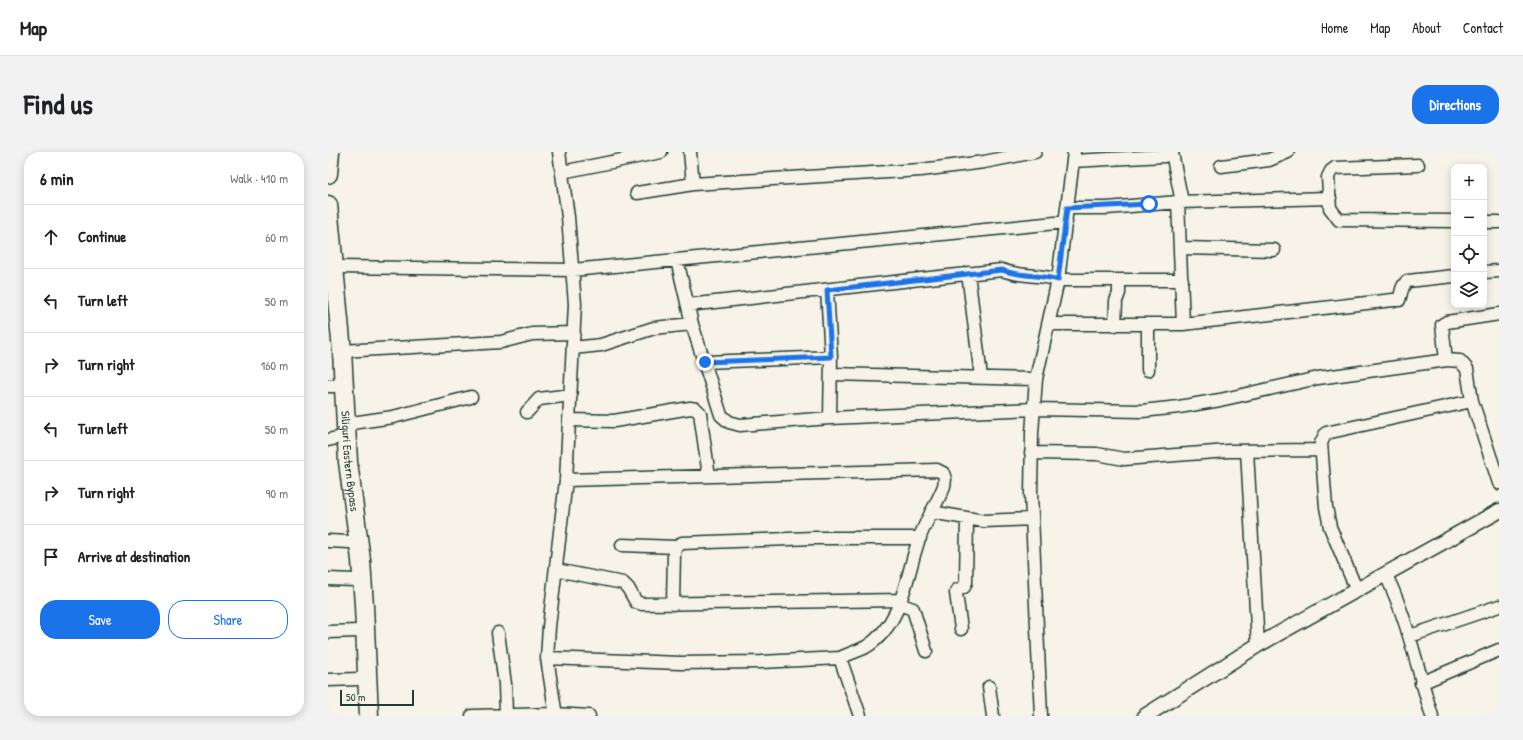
<!DOCTYPE html>
<meta charset="utf-8">
<style>
body{margin:0;font-family:"Patrick Hand",sans-serif;background:#f2f2f2;color:#202124}
.controls{position:absolute;right:12px;top:12px;display:grid;overflow:hidden;border-radius:8px;box-shadow:0 2px 10px #0003}
.controls button{width:36px;height:36px;display:grid;place-items:center;padding:0;border:0;border-bottom:1px solid #e0e0e0;background:#fff;color:#202124;font:20px sans-serif}
.scale{position:absolute;left:12px;bottom:10px;width:74px;box-sizing:border-box;padding-left:4px;border:2px solid #1f3d34;border-top:0;font-size:11px;line-height:14px;white-space:nowrap;color:#1f3d34;-webkit-text-stroke:3px #f7f3e8;paint-order:stroke}
.stop{position:absolute;width:12px;height:12px;margin:-9px;border:3px solid #1a73e8;border-radius:50%;background:#fff}
.stop.end{background:#1a73e8;border-color:#fff;box-shadow:0 1px 4px #0008}
.list{margin:0;padding:0;list-style:none}
h2{display:flex;justify-content:space-between;align-items:center;height:52px;margin:0;padding:0 16px;font-size:17px}
h2 small{font-size:13px;font-weight:400;color:#757577}
.list li{display:grid;grid-template-columns:26px 1fr auto;gap:12px;align-items:center;box-sizing:border-box;height:64px;padding:0 16px;border-top:1px solid #e0e0e0}
.list b{display:block;font-size:15px;white-space:nowrap}
.list em{font-size:13px;font-style:normal;color:#757577}
.actions{display:flex;gap:8px;padding:12px 16px}
.actions a{flex:1;padding:9px 0;border:1px solid #1a73e8;border-radius:16px;text-align:center;font-size:14px;color:#1a73e8}
.actions .main{background:#1a73e8;color:#fff}
.icon{flex:none;width:22px;height:22px;fill:none;stroke:currentColor;stroke-width:2;stroke-linecap:round;stroke-linejoin:round}
.map{position:relative;flex:none;width:1171px;height:564px;overflow:hidden;border-radius:16px}
header{display:flex;align-items:center;gap:24px;box-sizing:border-box;height:56px;padding:0 20px;background:#fff;border-bottom:1px solid #e0e0e0}
header strong{font-size:19px}
nav{display:flex;gap:22px;margin-inline-start:auto;font-size:14px}
.intro{display:flex;align-items:center;justify-content:space-between;box-sizing:border-box;height:96px;padding:0 24px}
h1{margin:0;font-size:28px}
.button{padding:10px 18px;border-radius:16px;background:#1a73e8;color:#fff;font-size:14px;font-weight:700}
main{display:flex;gap:24px;padding:0 24px}
aside{flex:1;background:#fff;border-radius:16px;box-shadow:0 2px 10px #0003}
.map>svg:first-child{display:block}
.lines{fill:none;stroke-linecap:round;stroke-linejoin:round}
.minor-casing{stroke:#1f3d34;stroke-width:15}
.tertiary-casing{stroke:#1f3d34;stroke-width:17}
.primary-casing{stroke:#1f3d34;stroke-width:21}
.minor{stroke:#f7f3e8;stroke-width:12}
.tertiary{stroke:#f7f3e8;stroke-width:14}
.primary{stroke:#f7f3e8;stroke-width:18}
.route{stroke:#1a73e8;stroke-width:5}
.labels{text-anchor:middle;stroke-width:4;stroke-linejoin:round;paint-order:stroke}
.street-label{font-size:12px;fill:#1f3d34;stroke:#f7f3e8}
</style>
<header>
<strong>Map</strong>
<nav><a>Home</a><a>Map</a><a>About</a><a>Contact</a></nav>
</header>
<div class="intro"><h1>Find us</h1><a class="button">Directions</a></div>
<main>
<aside>
<h2>6 min<small>Walk · 410 m</small></h2>
<ul class="list">
<li><svg class="icon" aria-label="ahead" viewBox="0 0 24 24"><path d="M12 20V5M6 11l6-6 6 6"/></svg><div><b>Continue</b></div><em>60 m</em></li>
<li><svg class="icon" aria-label="left" viewBox="0 0 24 24"><path d="M17 20v-9H6M10 6l-5 5 5 5"/></svg><div><b>Turn left</b></div><em>50 m</em></li>
<li><svg class="icon" aria-label="right" viewBox="0 0 24 24"><path d="M7 20v-9h11M14 6l5 5-5 5"/></svg><div><b>Turn right</b></div><em>160 m</em></li>
<li><svg class="icon" aria-label="left" viewBox="0 0 24 24"><path d="M17 20v-9H6M10 6l-5 5 5 5"/></svg><div><b>Turn left</b></div><em>50 m</em></li>
<li><svg class="icon" aria-label="right" viewBox="0 0 24 24"><path d="M7 20v-9h11M14 6l5 5-5 5"/></svg><div><b>Turn right</b></div><em>90 m</em></li>
<li><svg class="icon" aria-label="arrive" viewBox="0 0 24 24"><path d="M6 21V4h12l-3 4 3 4H6"/></svg><div><b>Arrive at destination</b></div></li>
</ul>
<div class="actions"><a class="main">Save</a><a>Share</a></div>
</aside>
<div class="map">
<svg width="1171" height="564" viewBox="0 0 1171 564">
<rect width="100%" height="100%" fill="#f7f3e8"/>
<filter id="ink" filterUnits="userSpaceOnUse"><feTurbulence type="fractalNoise" baseFrequency=".025" numOctaves="2"/><feDisplacementMap in="SourceGraphic" scale="8" xChannelSelector="R" yChannelSelector="G"/><feConvolveMatrix kernelMatrix="1 2 1 2 8 2 1 2 1" color-interpolation-filters="sRGB"/></filter>
<g filter="url(#ink)">
<g class="lines">
<!-- minor casing -->
<g class="minor-casing">
<path id="minor" d="M362 0 365 32
M844 1 854 50H850L855 172
M745 9 836 4 841 0
M1090 13 1007 16 1003 19 1000 25 1002 56 1011 68 1126 69
M893 14 941 8 960 0
M234 20 333 0
M309 41 365 32 593 18 656 10 707 0
M739 56H779L850 50 1002 46
M1156 70H1171
M853 96 946 98
M349 108 364 172 393 263 401 270 412 273 502 266 706 257 814 259 851 255 892 248 990 226 1119 208 1132 209 1139 217 1144 249 1171 331
M7 115 245 118 738 70
M1156 120 1171 119
M640 121 653 225
M499 138 503 205 502 266
M360 153 674 118C692 125 712 122 730 128H854
M720 172H855L1065 148H1071C1074 140 1073 133 1080 129L1126 124
M787 173 788 149 791 141V128
M245 196 273 193 326 176 364 172
M14 199 173 190 204 182 246 181
M1118 208 1114 173 1119 170 1171 162
M377 210 503 205
M820 218V172
M503 222 708 227
M0 234H6
M199 260 211 247 243 243
M241 268 286 269 362 256 368 257 372 261 381 324
M17 272 65 265 143 245
M0 288 9 286
M919 299 930 493
M703 301 769 302 796 307 900 299 993 298
M238 328 609 318 615 321 617 327 616 334C609 352 598 368 591 387 578 424 575 472 538 495 530 499 520 502 512 506L532 564
M603 360 656 369 704 367
M0 389 21 390
M294 393 348 395
M228 418 295 431 300 436 308 450 314 452 573 448
M1058 423C1080 468 1089 516 1104 564
M0 427 26 428
M1029 439 1002 375 998 355 993 291 998 281 1144 249
M345 452 346 400 348 395 354 391 485 386H592
M571 452 585 457 598 499
M633 477 628 441 629 438 636 435 638 430 639 367
M0 480 30 479
M170 481 177 532 178 563
M1082 484 1171 454
M219 506 352 511 433 510 512 506
M0 528 31 527
M1093 531 1171 498
M661 535 665 564
M144 564 228 562 261 564
M228 564 219 506 221 475 238 328 247 152 240 65 231 0
M713 564 703 342 704 281 708 227 730 128 746 0"/>
</g>
<!-- tertiary casing -->
<g class="tertiary-casing">
<path id="tertiary" d="M817 564 930 493 1171 359"/>
</g>
<!-- primary casing -->
<g class="primary-casing">
<g id="primary">
<path d="M0 22 2 0"/>
<path id="s1" d="M0 53 14 199 20 310 33 408 36 454 41 564"/>
</g>
</g>
<!-- minor -->
<use href="#minor" class="minor"/>
<!-- tertiary -->
<use href="#tertiary" class="tertiary"/>
<!-- primary -->
<use href="#primary" class="primary"/>
</g>
</g>
<g class="lines" filter="url(#ink)">
<!-- route -->
<path class="route" d="M377 210 503 205 499 138 674 118C692 125 712 122 730 128L739 56 821 52"/>
</g>
<g class="labels">
<!-- street labels -->
<g class="street-label">
<text dy="4" stroke="none"><textPath href="#s1" startOffset="257">Siliguri Eastern Bypass</textPath></text>
</g>
</g>
</svg>
<div class="controls">
<button>+</button>
<button>−</button>
<button><svg class="icon" aria-label="locate" viewBox="0 0 24 24"><circle cx="12" cy="12" r="6"/><path d="M12 2v4M12 18v4M2 12h4M18 12h4"/></svg></button>
<button><svg class="icon" aria-label="layers" viewBox="0 0 24 24"><path d="M12 4l9 5-9 5-9-5zM3 14l9 5 9-5"/></svg></button>
</div>
<div class="scale">50 m</div>
<div class="stop" style="left:821px;top:52px"></div>
<div class="stop end" style="left:377px;top:210px"></div>
</div>
</main>
